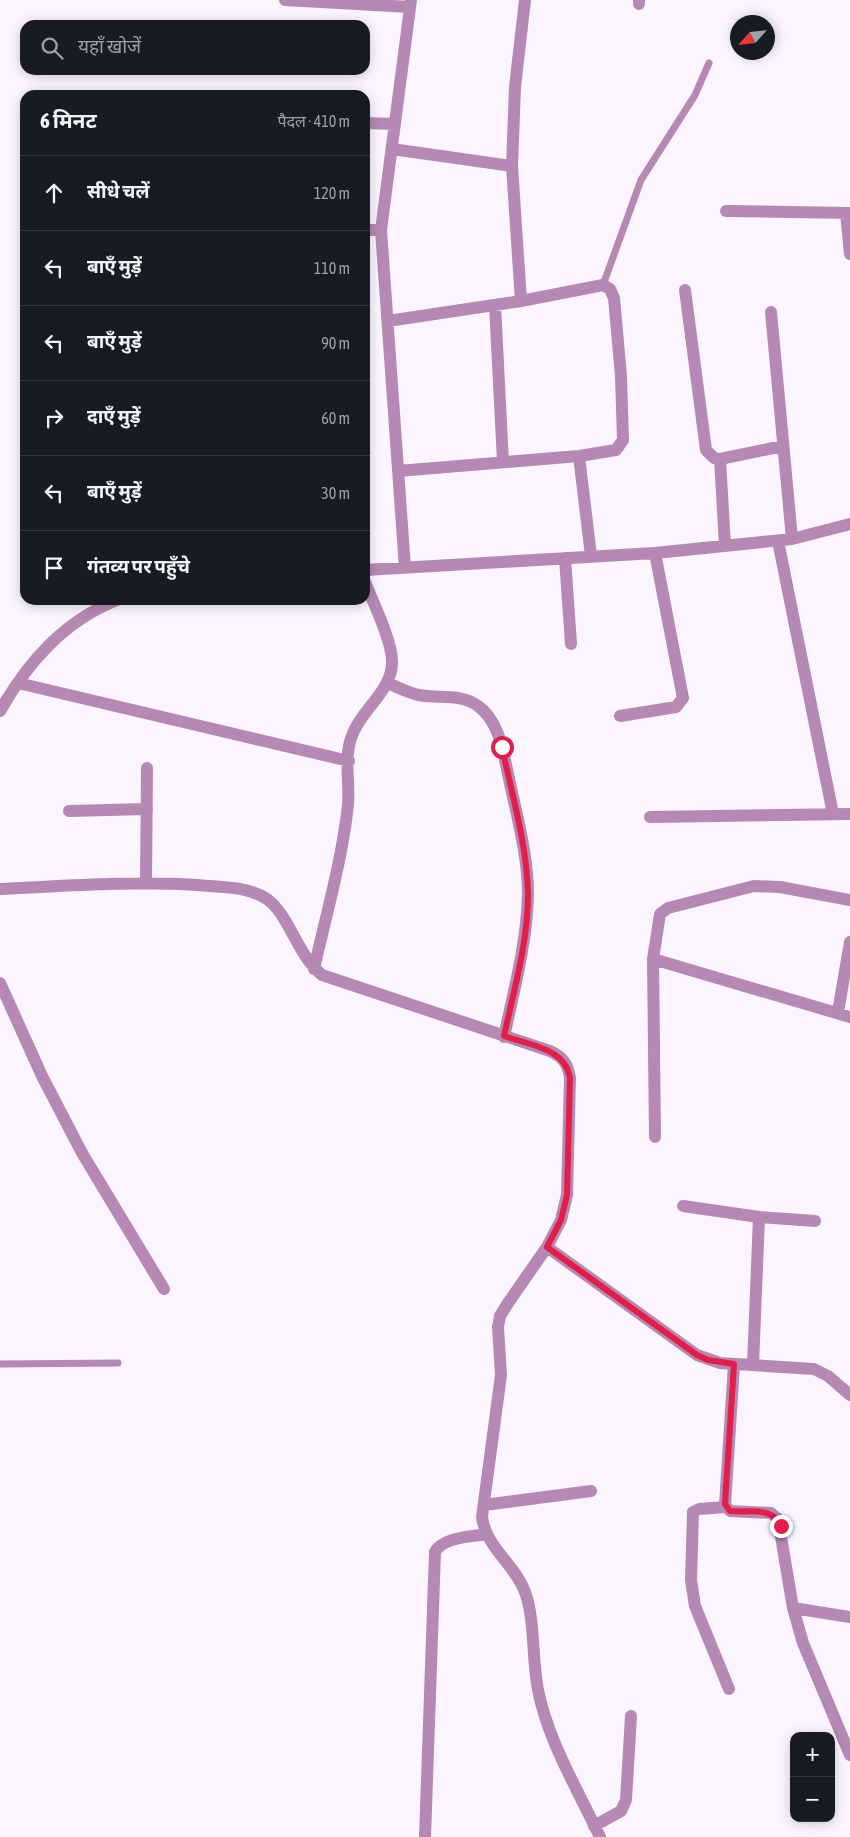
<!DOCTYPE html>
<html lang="hi">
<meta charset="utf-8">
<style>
body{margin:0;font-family:"Asap Condensed","Noto Sans Devanagari",sans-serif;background:#242831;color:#f1f3f6}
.controls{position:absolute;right:15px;bottom:15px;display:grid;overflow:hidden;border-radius:10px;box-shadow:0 2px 12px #0003}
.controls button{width:45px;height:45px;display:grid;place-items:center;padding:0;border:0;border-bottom:1px solid #363941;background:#171b24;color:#f1f3f6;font:25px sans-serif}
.compass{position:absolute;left:730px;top:15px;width:45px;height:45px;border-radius:50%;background:#171b24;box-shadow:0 2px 12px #0003;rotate:243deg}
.stop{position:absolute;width:15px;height:15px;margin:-11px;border:4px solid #e11d48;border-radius:50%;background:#fff}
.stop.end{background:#e11d48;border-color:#fff;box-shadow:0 1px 5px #0008}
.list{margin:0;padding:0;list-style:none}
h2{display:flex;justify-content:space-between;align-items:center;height:65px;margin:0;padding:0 20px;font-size:21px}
h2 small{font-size:16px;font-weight:400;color:#9ea1a6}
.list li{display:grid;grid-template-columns:32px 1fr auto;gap:15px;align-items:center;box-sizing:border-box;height:75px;padding:0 20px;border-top:1px solid #363941}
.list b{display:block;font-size:19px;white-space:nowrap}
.list em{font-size:16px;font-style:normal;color:#9ea1a6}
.icon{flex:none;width:28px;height:28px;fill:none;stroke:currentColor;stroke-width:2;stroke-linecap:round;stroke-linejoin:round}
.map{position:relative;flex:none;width:850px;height:1837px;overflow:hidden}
.search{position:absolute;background:#171b24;box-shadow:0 2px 12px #0003;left:20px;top:20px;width:350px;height:55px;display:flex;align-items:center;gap:12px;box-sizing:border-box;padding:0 18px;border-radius:15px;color:#9ea1a6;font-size:19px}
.panel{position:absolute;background:#171b24;box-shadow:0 2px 12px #0003;left:20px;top:90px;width:350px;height:515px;border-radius:15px}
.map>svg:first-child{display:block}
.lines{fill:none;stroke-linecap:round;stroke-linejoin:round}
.service{stroke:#b688b4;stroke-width:7}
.minor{stroke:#b688b4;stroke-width:12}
.route{stroke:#e11d48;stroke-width:6}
</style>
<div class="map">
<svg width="850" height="1837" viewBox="0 0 850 1837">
<rect width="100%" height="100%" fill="#faf5ff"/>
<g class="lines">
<!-- service -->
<path class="service" d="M603 285 641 180 695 95 709 63
M0 1364 118 1363"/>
<!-- minor -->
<path class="minor" d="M285 0 410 7
M639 0V4
M365 123 395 124
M392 149 512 166
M726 211 850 213
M846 213 850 254
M365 230H381
M685 290 706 450 714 458 720 459 783 446
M521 301 512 166 515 87 525 0
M495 305 503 462
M771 312 792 539
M388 321 521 301 603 285 610 289 614 298 621 376 623 440 616 450 579 456 398 471
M579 456 591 556
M720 459 725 546
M778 541 833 814
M565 558 571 644
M405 568 381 230 411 0
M365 570 655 553 792 539 850 524
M18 683 349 761
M387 683C398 687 408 693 419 695 439 699 461 693 478 706 499 721 503 751 508 774 516 813 528 854 528 894 527 942 514 990 504 1037
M0 711C28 662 64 621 117 600
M620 716 676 707 683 698 655 553
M69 811 147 809
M650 817 850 814
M146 882 147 768
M0 889C66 886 131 881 197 885 220 887 247 886 267 899 290 916 297 955 322 975L550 1051C563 1057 568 1064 570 1078L567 1195 561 1220 547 1247 508 1303 500 1316 498 1327 501 1375 482 1517C486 1548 515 1564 525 1592 535 1619 532 1660 538 1690 548 1741 578 1790 600 1837
M653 959 850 1017
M314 969C326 915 342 860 348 805 350 782 343 755 353 733 363 708 393 690 392 661 392 641 373 602 365 582
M0 983 42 1076 82 1153 164 1289
M838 1012 850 942
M655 1137 653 959 660 914 668 908 754 886 780 887 850 900
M683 1206 759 1217 815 1221
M547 1247 697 1355 720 1363 814 1369 828 1376 850 1395
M734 1364 725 1505 730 1511 771 1513 778 1519 793 1608 803 1643 850 1755
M753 1365 759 1217
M484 1505 591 1491
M725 1507 699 1509 693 1512 691 1580 695 1606 729 1689
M793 1608 850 1617
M594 1826 621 1811 626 1800 631 1716
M425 1837 435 1552C443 1537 471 1537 486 1534"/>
</g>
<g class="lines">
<!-- route -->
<path class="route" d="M502 747C512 795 527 845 528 894 528 942 514 990 504 1036 530 1045 565 1048 570 1078L567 1195 561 1220 547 1247 697 1355 708 1360 734 1364 725 1504 730 1511C748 1513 773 1506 781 1526"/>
</g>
</svg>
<div class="controls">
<button>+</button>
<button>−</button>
</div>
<svg class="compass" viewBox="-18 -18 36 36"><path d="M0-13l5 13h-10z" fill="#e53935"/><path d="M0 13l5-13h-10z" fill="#9ea1a6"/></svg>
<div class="stop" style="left:502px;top:747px"></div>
<div class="stop end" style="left:781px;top:1526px"></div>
<div class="search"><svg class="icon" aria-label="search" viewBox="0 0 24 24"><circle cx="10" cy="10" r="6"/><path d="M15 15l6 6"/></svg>यहाँ खोजें</div>
<section class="panel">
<h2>6 मिनट<small>पैदल · 410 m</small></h2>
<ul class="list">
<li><svg class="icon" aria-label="ahead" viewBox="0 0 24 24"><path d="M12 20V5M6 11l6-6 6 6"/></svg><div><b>सीधे चलें</b></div><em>120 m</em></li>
<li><svg class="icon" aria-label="left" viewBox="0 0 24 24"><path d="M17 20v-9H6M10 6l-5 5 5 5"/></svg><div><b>बाएँ मुड़ें</b></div><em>110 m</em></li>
<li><svg class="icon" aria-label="left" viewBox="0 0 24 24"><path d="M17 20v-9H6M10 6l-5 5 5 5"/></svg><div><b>बाएँ मुड़ें</b></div><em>90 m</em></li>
<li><svg class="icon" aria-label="right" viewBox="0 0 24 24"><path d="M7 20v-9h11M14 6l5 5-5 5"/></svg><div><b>दाएँ मुड़ें</b></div><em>60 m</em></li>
<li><svg class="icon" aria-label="left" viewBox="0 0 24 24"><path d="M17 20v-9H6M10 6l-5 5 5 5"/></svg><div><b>बाएँ मुड़ें</b></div><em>30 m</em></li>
<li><svg class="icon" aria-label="arrive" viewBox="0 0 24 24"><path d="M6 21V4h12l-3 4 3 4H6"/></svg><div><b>गंतव्य पर पहुँचे</b></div></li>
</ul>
</section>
</div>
